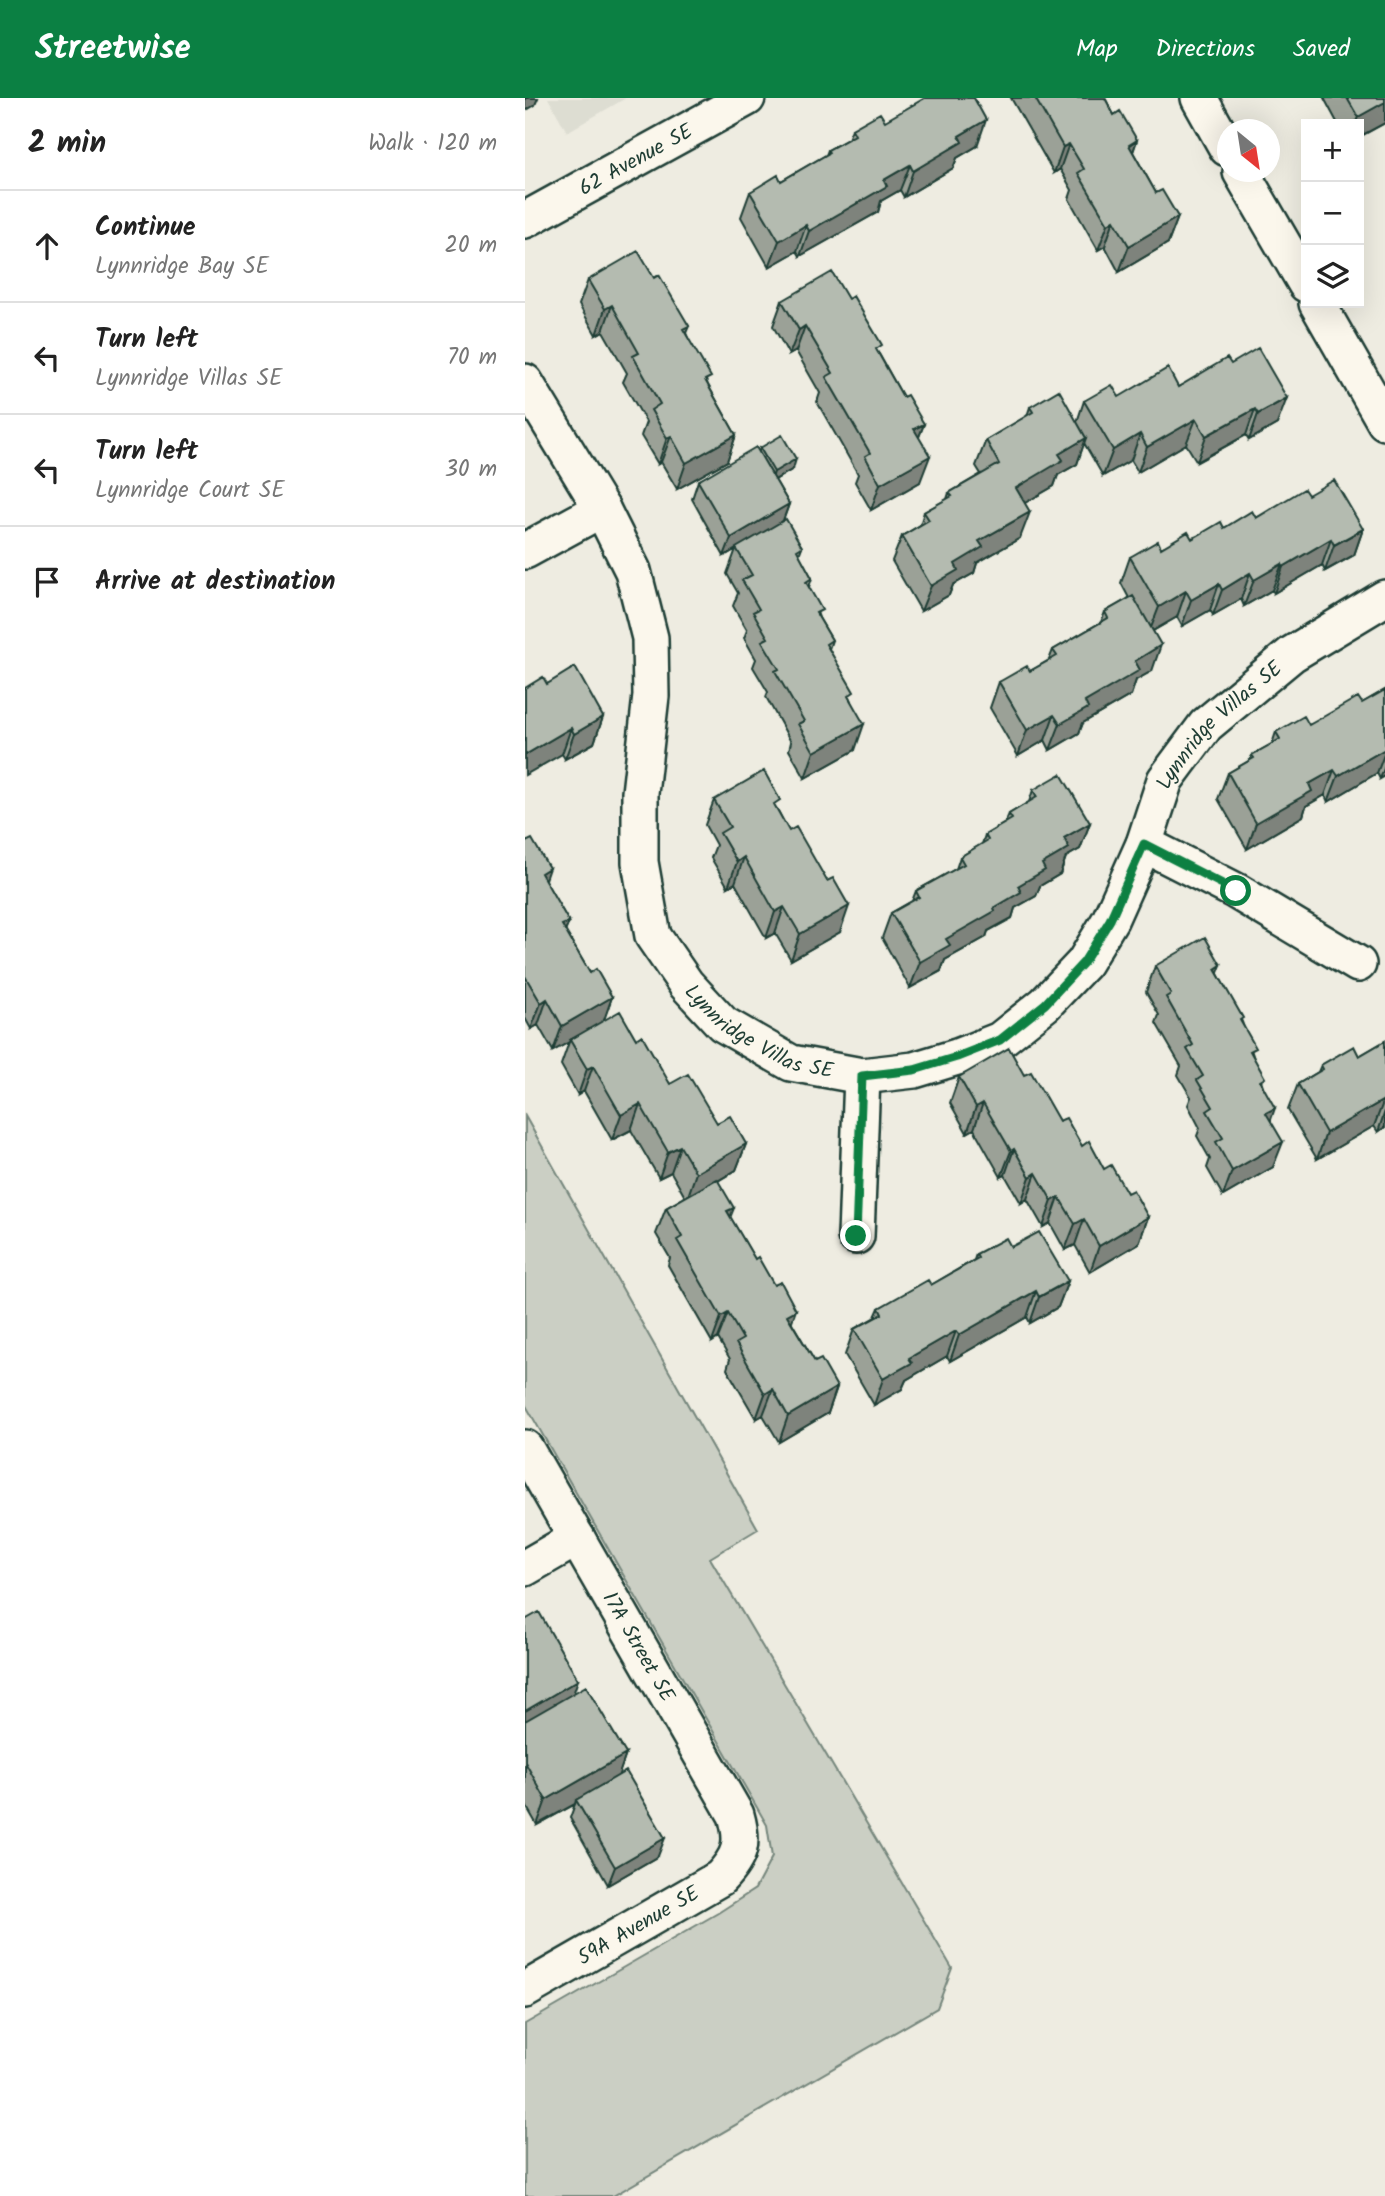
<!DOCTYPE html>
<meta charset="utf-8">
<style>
body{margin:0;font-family:Kalam,sans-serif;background:#f6f6f6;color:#222}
.controls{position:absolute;right:21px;top:21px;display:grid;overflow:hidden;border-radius:0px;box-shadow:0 7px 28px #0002}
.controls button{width:63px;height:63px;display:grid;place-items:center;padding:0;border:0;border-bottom:2px solid #e0e0e0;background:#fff;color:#222;font:35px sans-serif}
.compass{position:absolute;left:692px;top:21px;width:63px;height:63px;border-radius:50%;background:#fff;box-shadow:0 7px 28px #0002;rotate:150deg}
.stop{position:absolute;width:21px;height:21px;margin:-16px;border:5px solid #0b8043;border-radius:50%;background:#fff}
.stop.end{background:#0b8043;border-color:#fff;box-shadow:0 2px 7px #0008}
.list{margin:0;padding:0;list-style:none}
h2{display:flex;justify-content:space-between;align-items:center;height:91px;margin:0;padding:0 28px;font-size:30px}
h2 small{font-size:23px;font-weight:400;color:#767676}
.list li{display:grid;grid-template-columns:46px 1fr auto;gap:21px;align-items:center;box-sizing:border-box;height:112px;padding:0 28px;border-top:2px solid #e0e0e0}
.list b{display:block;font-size:26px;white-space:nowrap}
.list p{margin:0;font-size:23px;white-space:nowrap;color:#767676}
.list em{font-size:23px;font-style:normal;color:#767676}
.icon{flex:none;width:38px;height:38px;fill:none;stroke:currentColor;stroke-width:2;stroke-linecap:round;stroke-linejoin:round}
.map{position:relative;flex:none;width:860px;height:2098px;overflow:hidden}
header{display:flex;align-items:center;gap:42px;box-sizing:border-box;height:98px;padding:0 35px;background:#0b8043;color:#fff}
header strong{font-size:33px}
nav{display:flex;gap:38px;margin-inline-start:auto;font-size:24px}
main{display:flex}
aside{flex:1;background:#fff}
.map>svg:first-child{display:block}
.built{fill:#ddddd2}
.green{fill:#cbcfc4;stroke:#75867c;stroke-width:2}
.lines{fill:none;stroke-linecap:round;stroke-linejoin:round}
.street-casing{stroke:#1f3d34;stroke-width:40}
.street{stroke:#fbf7ec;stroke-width:35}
.wall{fill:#9ba197;stroke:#1f3d34;stroke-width:2}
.shaded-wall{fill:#7e837b;stroke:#1f3d34;stroke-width:2}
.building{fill:#b4bbb0;stroke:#1f3d34;stroke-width:2}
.route{stroke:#0b8043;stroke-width:9}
.labels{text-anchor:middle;stroke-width:6;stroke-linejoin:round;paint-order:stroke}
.street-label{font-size:21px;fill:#1f3d34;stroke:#fbf7ec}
</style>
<header>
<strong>Streetwise</strong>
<nav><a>Map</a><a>Directions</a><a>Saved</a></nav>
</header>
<main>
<aside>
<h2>2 min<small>Walk · 120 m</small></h2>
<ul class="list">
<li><svg class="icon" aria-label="ahead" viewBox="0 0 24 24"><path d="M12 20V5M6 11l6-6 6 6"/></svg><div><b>Continue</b><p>Lynnridge Bay SE</p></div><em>20 m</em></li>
<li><svg class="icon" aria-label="left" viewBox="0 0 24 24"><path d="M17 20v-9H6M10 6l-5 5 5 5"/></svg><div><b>Turn left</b><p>Lynnridge Villas SE</p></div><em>70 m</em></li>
<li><svg class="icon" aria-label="left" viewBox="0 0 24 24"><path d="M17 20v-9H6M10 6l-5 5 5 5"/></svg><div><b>Turn left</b><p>Lynnridge Court SE</p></div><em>30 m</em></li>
<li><svg class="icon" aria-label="arrive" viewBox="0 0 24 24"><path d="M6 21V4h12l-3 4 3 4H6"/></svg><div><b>Arrive at destination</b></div></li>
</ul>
</aside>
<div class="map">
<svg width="860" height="2098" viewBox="0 0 860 2098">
<rect width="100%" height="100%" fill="#eeece1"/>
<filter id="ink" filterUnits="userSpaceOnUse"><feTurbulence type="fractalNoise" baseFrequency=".0143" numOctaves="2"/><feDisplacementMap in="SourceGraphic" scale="14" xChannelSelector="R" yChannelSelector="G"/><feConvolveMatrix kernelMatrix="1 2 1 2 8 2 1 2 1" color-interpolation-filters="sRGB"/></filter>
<g filter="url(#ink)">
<!-- built -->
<path class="built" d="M23 0H101L42 34Z"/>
<!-- green -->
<path class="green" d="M0 1018 233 1431 185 1460 427 1870 412 1910 88 2098H0V1926L193 1815 230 1791 247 1759 242 1727 0 1306Z"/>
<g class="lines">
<!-- street casing -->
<g class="street-casing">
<g id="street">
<path d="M674 0 702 50"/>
<path d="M716 74 781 186"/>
<path id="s1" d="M0 122 222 0"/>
<path d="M792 205 860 324"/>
<path id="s2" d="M0 284 77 411 108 473 125 540 126 598 115 695V764L128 838 161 886 198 926 266 965 337 978 389 972 432 959 475 942 520 906 559 865 585 822 619 746 640 682 681 627 767 556 860 500"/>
<path d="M0 453 77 411"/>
<path d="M619 746 711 793 833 866"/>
<path d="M331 1138 337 978"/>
<path id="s3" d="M0 1350 211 1717C219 1745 216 1758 195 1780L0 1892"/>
<path d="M0 1470 52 1440"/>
</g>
</g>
<!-- street -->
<use href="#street" class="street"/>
</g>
<!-- wall -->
<path class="wall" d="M486 0H580L589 17 612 42 608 54 631 95 653 119 643 145 594 174 580 148 573 152 544 101 547 92 535 71 529 75Z
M799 0H860V25L834 39V26H813Z
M360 23 452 48 432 60 428 70 379 99 375 92 356 103 353 114 275 158 272 153 244 169 216 119 225 94 256 83 301 57 303 52 323 41 327 31Z
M129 180 164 228 161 235 183 287 211 337 202 363 152 391 136 364 133 366 116 338 121 324 98 284 102 275 78 233 71 237 54 207 63 182Z
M257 203 354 256 378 299 399 326 394 339 395 384 346 412 330 384 333 376 292 304 295 295 271 253 264 257 248 228Z
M706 266 752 326 724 342 721 337 672 364 661 346 613 374 606 362 578 378 559 345 552 366 533 377 529 388 499 405 495 440 452 465 449 475 428 487 424 497 396 513 367 463 377 438 395 427 399 414 422 401 424 395 456 376 451 368 461 342 502 318 505 309 552 324 559 303 594 299 653 289Z
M235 350 268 371 250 382 264 406 258 423 277 449 274 457 287 480 284 489 294 520 307 542 304 551 326 603 330 652 280 680 264 652 266 644 241 599 243 594 228 569 231 561 219 540 222 532 208 508 213 495 202 476 211 451 199 458 167 401 173 383 234 353Z
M783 397 838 431 829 457 800 473 797 467 749 495 747 492 719 508 716 501 688 517 685 512 657 528 652 519 628 533 627 573 611 582 606 597 558 625 554 635 525 652 520 642 493 658 465 610 474 584 505 573 524 562 528 552 576 524 580 514 604 500 596 485 605 459 731 420Z
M22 586 78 619 69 645 40 661 37 656Z
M860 592V678L855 681 852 675 803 704 800 697 781 708 778 718 722 751 693 701 703 675 725 662 727 657 747 646 751 634 784 627 837 605Z
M508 692 565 725 555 751 541 759 535 776 515 788 511 798 490 810 487 820 463 833 461 839 420 862 416 873 385 890 357 840 366 815 387 803 391 793 431 771 435 759 457 746 460 737 480 725 484 716 504 704Z
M189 702 252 711 315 834 266 862 250 835 241 840 210 785 203 789 186 760 191 747 180 727Z
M0 742 20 783 44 824 40 833 65 875 87 899 78 923 111 941 145 986 192 1025 221 1046 211 1072 193 1083 205 1119 290 1264 312 1289 303 1315 254 1344 238 1317 231 1321 202 1271 205 1261 193 1240 187 1244 143 1167 145 1160 131 1136 141 1110 160 1099 146 1074 134 1080 106 1032 87 1042 59 993 53 997 36 967 44 944 28 953 13 927 6 931 0 920Z
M630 868 693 876 717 924 738 988 746 1023 748 1069 698 1098 682 1070 685 1061 672 1038 675 1030 663 1007 666 999 653 977 656 968 631 925 634 917 621 894Z
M860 943V1029L853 1034 849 1028 792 1061 763 1012 773 986 793 974 796 967 834 958Z
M499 977 534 1023 623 1119 614 1145 565 1174 550 1147 540 1152 525 1125 518 1129 502 1101 496 1105 480 1077 476 1079 449 1031 442 1035 425 1005 434 979Z
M486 1149 543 1183 533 1209 505 1225 502 1219 425 1263 422 1258 381 1282 377 1291 349 1307 320 1257 329 1231 350 1219 354 1210 406 1187 449 1162 451 1156Z
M0 1522 49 1595 101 1656 93 1678 133 1758 83 1787 45 1720 50 1706 12 1727 0 1706Z"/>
<!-- shaded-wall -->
<path class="shaded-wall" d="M0 0H13L10 7 0 13Z
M860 4V25L834 39V26H830L833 19Z
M461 22 452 48 432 60 428 70 379 99 388 73 434 38Z
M612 42 603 68 604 47Z
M544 46 535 71 529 75 538 49Z
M385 67 375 92 356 103 353 114 275 158 284 133 359 82Z
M653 119 643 145 594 174 604 148Z
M589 122 580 148 573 152 583 126Z
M281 127 272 153 244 169 254 143Z
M87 207 78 233 71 237 80 211Z
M280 228 271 253 264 257 274 232Z
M762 300 752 326 724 342 733 316Z
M730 311 721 337 672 364 681 338Z
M671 321 661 346 613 374 622 349Z
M399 326 389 351V331Z
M615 336 606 362 578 378 588 352Z
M211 337 202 363 152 391 161 365Z
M146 338 136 364 133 366 142 340Z
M561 340 552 366 533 377 529 388 481 416 491 390 534 356Z
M405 358 395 384 346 412 355 386Z
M271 361 268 371 246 384 249 374Z
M264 406 257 425 199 458 206 440Z
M505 414 495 440 452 465 449 475 428 487 424 497 396 513 406 488 454 443Z
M838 431 829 457 800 473 809 447Z
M806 441 797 467 749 495 758 469Z
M757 466 747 492 719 508 729 482Z
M725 475 716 501 688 517 697 492Z
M694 486 685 512 657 528 666 502Z
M661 493 652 519 624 535 634 509Z
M636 547 627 573 611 582 606 597 558 625 554 635 525 652 535 626 560 604 610 563Z
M529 617 520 642 493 658 502 632Z
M78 619 69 645 40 661 49 636Z
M339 626 330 652 280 680 289 654Z
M46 630 37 656 0 677V657Z
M860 651V654L852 675 803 704 813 678Z
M860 668V678L855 681Z
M809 672 800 697 781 708 778 718 722 751 731 725 784 686Z
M565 725 555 751 541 759 535 776 515 788 511 798 490 810 487 820 463 833 461 839 420 862 416 873 385 890 395 864 421 841 493 788 517 766 539 740Z
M219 759 210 785 203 789 212 764Z
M24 770 15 796 16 775Z
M324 808 315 834 266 862 275 836Z
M259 809 250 835 241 840 250 814Z
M44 824 34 849 37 827Z
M696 867 686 893 690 871Z
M87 899 78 925 45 942 44 944 28 953 37 928Z
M22 901 13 927 6 931 16 905Z
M68 968 59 993 53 997 62 971Z
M859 1002 849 1028 792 1061 801 1035Z
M458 1005 449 1031 442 1035 451 1009Z
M115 1006 106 1032 87 1042 96 1017Z
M750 1010 741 1036V1015Z
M860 1013V1029L853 1034Z
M758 1044 748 1069 698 1098 707 1073Z
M221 1046 211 1072 162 1101 171 1075Z
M155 1048 146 1074 134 1080 143 1054Z
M489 1051 480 1077 476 1079 486 1053Z
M511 1075 502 1101 496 1105 505 1079Z
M534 1099 525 1125 518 1129 527 1103Z
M209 1110 199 1135 202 1113Z
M623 1119 614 1145 565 1174 574 1148Z
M559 1121 550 1147 540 1152 550 1126Z
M543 1183 533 1209 505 1225 514 1199Z
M511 1193 502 1219 425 1263 434 1237Z
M271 1212 262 1237V1217Z
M203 1215 193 1240 187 1244 196 1219Z
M431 1233 422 1258 381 1282 377 1291 349 1307 358 1281 384 1260Z
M312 1289 303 1315 254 1344 263 1318Z
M248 1291 238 1317 231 1321 240 1296Z
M53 1582 44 1608 0 1633V1613Z
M101 1656 92 1682 51 1702 50 1706 12 1727 21 1702Z
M140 1740 133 1758 83 1787 90 1769Z"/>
<!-- building -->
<path class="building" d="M400 0H449L461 22 434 38 437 44 388 73 385 67 359 82 362 88 284 133 281 127 254 143 225 94 253 77 256 83 304 55 303 52 330 37 327 31 355 15 360 23Z
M510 0H580L589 17 595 13 612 42 604 47 631 95 637 92 653 119 604 148 589 122 583 126 553 75 559 71 544 46 538 49Z
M822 0H860V4L833 19Z
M113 153 129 180 134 177 164 228 158 231 186 279 180 282 211 337 161 365 146 338 142 340 126 312 135 306 108 258 114 255 87 207 80 211 63 182Z
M307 174 323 201 328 198 357 247 351 251 378 299 382 297 399 326 389 331 405 358 355 386 340 358 345 355 301 279 308 275 280 228 274 232 257 203Z
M733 250 762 300 733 316 730 311 681 338 671 321 622 349 615 336 588 352 559 303 587 287 594 299 643 270 653 289 702 260 706 266Z
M534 292 561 340 534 356 538 362 491 390 505 414 454 443 458 449 430 466 433 472 406 488 377 438 404 422 399 414 427 398 424 395 474 366 461 342 508 314 505 309Z
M257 337 271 361 249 374 235 350Z
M231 349 264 406 206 440 173 383Z
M809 382 838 431 809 447 806 441 758 469 757 466 729 482 725 475 697 492 694 486 666 502 661 493 634 509 605 459 633 443 636 450 663 434 667 441 696 424 699 430 727 413 731 420 779 391 783 397Z
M261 421 277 449 272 452 287 480 281 484 297 512 291 515 307 542 301 546 329 594 323 598 339 626 289 654 273 626 279 623 250 573 254 571 237 543 243 540 228 514 234 511 217 482 227 477 211 450Z
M608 498 636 547 610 563 615 572 560 604 563 610 535 626 529 617 502 632 474 584 502 568 505 573 532 558 528 552 583 520 580 514Z
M50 569 78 619 49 636 46 630 0 657V590L18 579 22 586Z
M860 592V651L813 678 809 672 784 686 787 693 731 725 703 675 729 660 727 657 755 641 751 634 779 618 784 627 833 599 837 605Z
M239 673 255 702 249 706 264 733 271 729 302 783 308 780 324 808 275 836 259 809 250 814 219 759 212 764 195 735 205 729 189 702Z
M536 676 565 725 539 740 544 750 517 766 520 772 493 788 496 794 469 810 470 813 421 841 425 847 395 864 366 815 394 799 391 793 439 766 435 759 463 742 460 737 487 721 484 716 512 699 508 692Z
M7 741 24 770 16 775 44 824 37 827 65 875 71 871 87 899 37 928 22 901 16 905 0 878V742L1 744Z
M680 839 696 867 690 871 718 920 715 922 731 950 725 953 740 980 735 983 750 1010 741 1015 758 1044 707 1073 691 1044 698 1040 682 1013 688 1009 672 982 678 978 662 951 668 947 641 899 646 896 630 868Z
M95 913 111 941 117 937 145 986 163 976 192 1025 205 1018 221 1046 171 1075 155 1048 143 1054 115 1006 96 1017 68 968 62 971 45 942Z
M860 943V1004L859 1002 801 1035 773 986 798 971 796 967 829 948 834 958Z
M484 950 499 977 506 974 534 1023 541 1020 557 1048 564 1043 579 1071 586 1067 602 1095 608 1092 623 1119 574 1148 559 1121 550 1126 534 1099 527 1103 511 1075 505 1079 489 1051 486 1053 458 1005 451 1009 434 979Z
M192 1081 209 1110 202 1113 230 1161 233 1159 249 1187 256 1184 271 1212 262 1217 290 1264 296 1261 312 1289 263 1318 248 1291 240 1296 211 1245 218 1241 203 1215 196 1219 152 1142 157 1139 141 1110Z
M514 1134 543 1183 514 1199 511 1193 434 1237 431 1233 384 1260 387 1265 358 1281 329 1231 357 1216 354 1210 403 1182 406 1187 453 1160 451 1156 481 1140 486 1149Z
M14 1514 53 1582 0 1613V1522Z
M61 1588 101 1656 21 1702 0 1664V1623Z
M101 1673 140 1740 90 1769 51 1702Z"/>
</g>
<g class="lines" filter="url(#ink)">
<!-- route -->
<path class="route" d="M331 1138 337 978 389 972 432 959 475 942 520 906 559 864 585 822 619 746 711 793"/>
</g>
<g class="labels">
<!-- street labels -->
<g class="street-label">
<text dy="7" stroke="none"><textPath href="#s1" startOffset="126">62 Avenue SE</textPath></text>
<text dy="7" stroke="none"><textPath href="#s2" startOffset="1386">Lynnridge Villas SE</textPath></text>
<text dy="7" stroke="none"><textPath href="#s2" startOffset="735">Lynnridge Villas SE</textPath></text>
<text dy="7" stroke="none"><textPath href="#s3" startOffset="229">17A Street SE</textPath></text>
<text transform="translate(113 1827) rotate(-30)" y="7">59A Avenue SE</text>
</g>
</g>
</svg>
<div class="controls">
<button>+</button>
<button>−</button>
<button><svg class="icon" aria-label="layers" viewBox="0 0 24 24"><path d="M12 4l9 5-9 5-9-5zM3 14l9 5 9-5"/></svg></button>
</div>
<svg class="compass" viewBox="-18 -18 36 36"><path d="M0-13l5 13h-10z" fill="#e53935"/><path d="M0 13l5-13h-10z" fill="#767676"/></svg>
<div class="stop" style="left:711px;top:793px"></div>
<div class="stop end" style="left:331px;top:1138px"></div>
</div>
</main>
